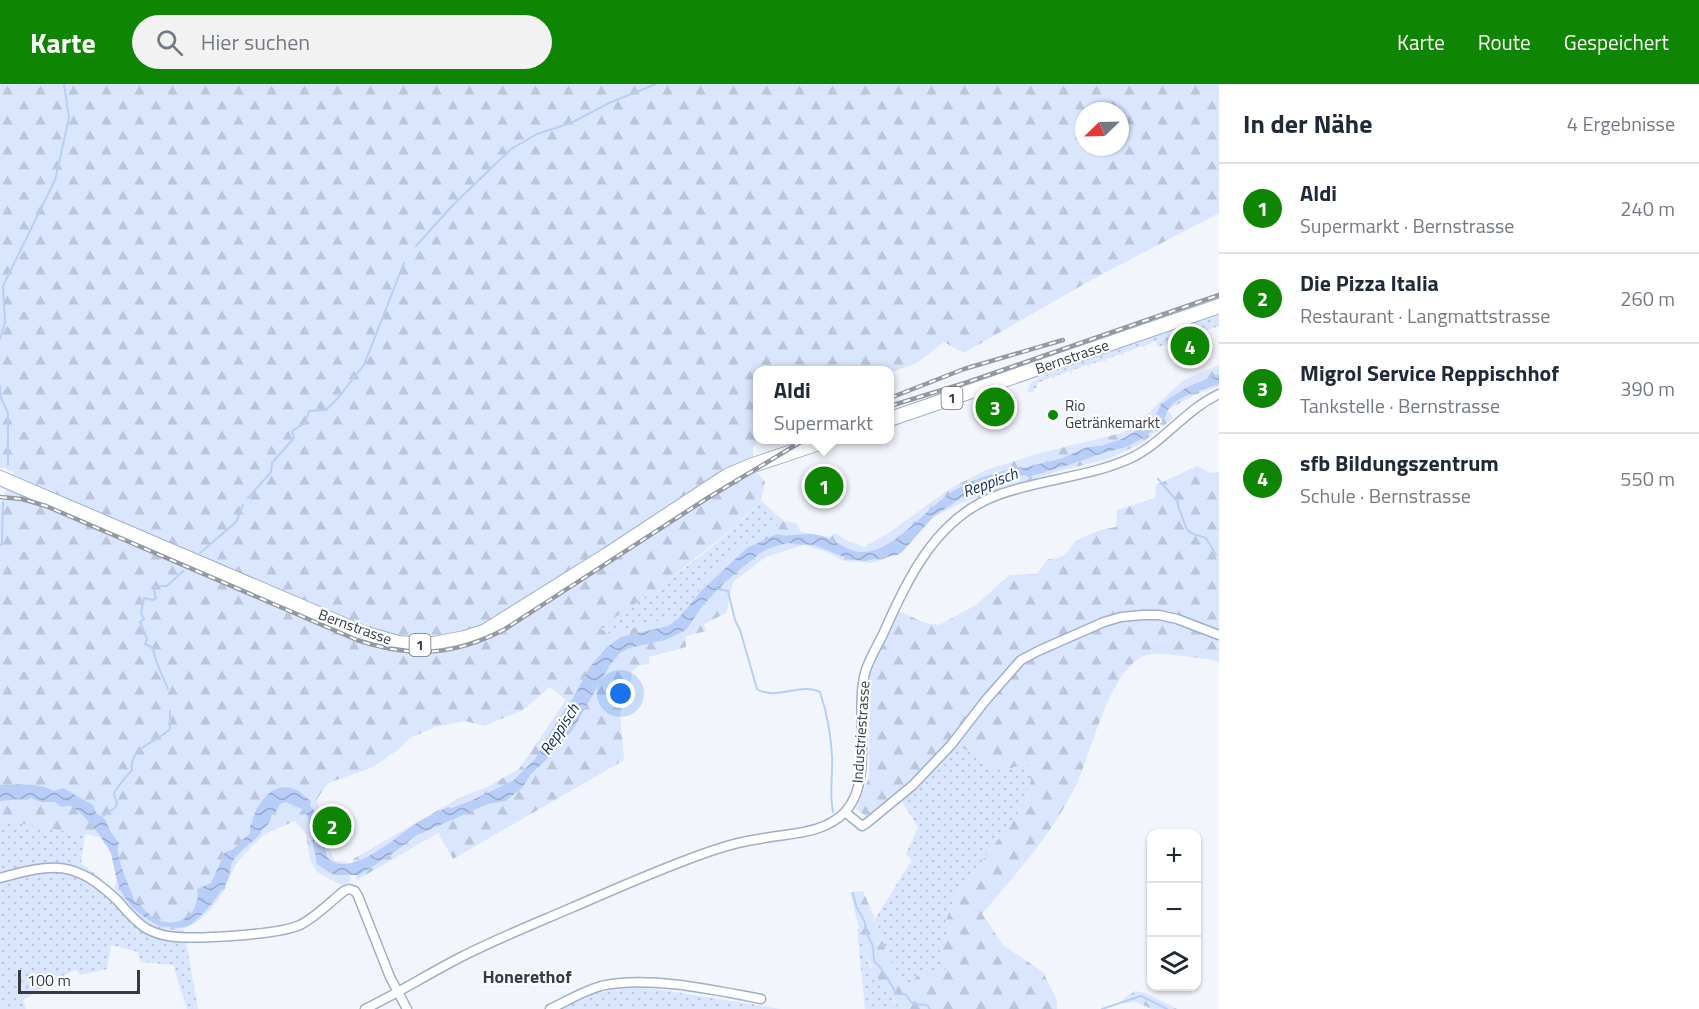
<!DOCTYPE html>
<html lang="de">
<meta charset="utf-8">
<style>
body{margin:0;font-family:"Titillium Web",sans-serif;background:#f2f2f3;color:#1f2937}
.controls{position:absolute;right:18px;bottom:18px;display:grid;overflow:hidden;border-radius:12px;box-shadow:0 2px 4px #0004}
.controls button{width:54px;height:54px;display:grid;place-items:center;padding:0;border:0;border-bottom:2px solid #e0e1e3;background:#fff;color:#1f2937;font:30px sans-serif}
.compass{position:absolute;left:1075px;top:18px;width:54px;height:54px;border-radius:50%;background:#fff;box-shadow:0 2px 4px #0004;rotate:247deg}
.scale{position:absolute;left:18px;bottom:15px;width:122px;box-sizing:border-box;padding-left:6px;border:3px solid #353b47;border-top:0;font-size:16px;line-height:21px;white-space:nowrap;color:#353b47;-webkit-text-stroke:4px #fff;paint-order:stroke}
.you{position:absolute;left:621px;top:610px;width:21px;height:21px;margin:-15px;border:4px solid #fff;border-radius:50%;background:#1a73e8;box-shadow:0 0 0 9px #1a73e833}
.badge{display:grid;place-items:center;width:39px;height:39px;border-radius:50%;background:#0e8603;color:#fff;font-size:20px;font-weight:700}
.pin{position:absolute;translate:-50% -50%;border:3px solid #fff;box-shadow:0 2px 6px #0006}
.popup{position:absolute;left:753px;top:282px;width:141px;height:78px;box-sizing:border-box;display:grid;place-content:center;border-radius:12px;background:#fff;filter:drop-shadow(0 2px 4px #0005);font-size:20px;white-space:nowrap;color:#747a83}
.popup b{font-size:22px;color:#1f2937}
.popup::after{content:'';position:absolute;left:50%;top:100%;margin-left:-12px;border:12px solid transparent;border-top-color:#fff}
.list{margin:0;padding:0;list-style:none}
h2{display:flex;justify-content:space-between;align-items:center;height:78px;margin:0;padding:0 24px;font-size:26px}
h2 small{font-size:20px;font-weight:400;color:#747a83}
.list li{display:grid;grid-template-columns:39px 1fr auto;gap:18px;align-items:center;box-sizing:border-box;height:90px;padding:0 24px;border-top:2px solid #e0e1e3}
.list b{display:block;font-size:22px;white-space:nowrap}
.list p{margin:0;font-size:20px;white-space:nowrap;color:#747a83}
.list em{font-size:20px;font-style:normal;color:#747a83}
.icon{flex:none;width:33px;height:33px;fill:none;stroke:currentColor;stroke-width:2;stroke-linecap:round;stroke-linejoin:round}
.map{position:relative;flex:none;width:1219px;height:925px;overflow:hidden}
header{display:flex;align-items:center;gap:36px;box-sizing:border-box;height:84px;padding:0 30px;background:#0e8603;color:#fff}
header strong{font-size:28px}
nav{display:flex;gap:33px;margin-inline-start:auto;font-size:21px}
.search{width:420px;height:54px;background:#f2f2f3;display:flex;align-items:center;gap:15px;box-sizing:border-box;padding:0 21px;border-radius:33px;color:#747a83;font-size:22px}
main{display:flex}
aside{flex:1;background:#fff}
.map>svg:first-child{display:block}
.grass{fill:url(#grass-dots)}
.forest{fill:url(#forest-firs);fill-rule:evenodd}
.water{fill:url(#water-waves)}
.lines{fill:none;stroke-linecap:round;stroke-linejoin:round}
.stream{stroke:#b8cef8;stroke-width:2}
.minor-casing{stroke:#9fafcb;stroke-width:11}
.primary-casing{stroke:#9fafcb;stroke-width:16}
.minor{stroke:#fff;stroke-width:8}
.primary{stroke:#fff;stroke-width:14}
.rail-casing{stroke:#9398a1;stroke-width:4.5}
.rail{stroke:#fff;stroke-width:2;stroke-dasharray:7;stroke-linecap:butt}
.poi-dot{fill:#0e8603;stroke:#fff;stroke-width:2}
.labels{text-anchor:middle;stroke-width:4.5;stroke-linejoin:round;paint-order:stroke}
.shield{fill:#fff;stroke:#72767e;stroke-width:1.5}
.shield-label{font-size:14px;font-weight:bold;fill:#353b47}
.street-label{font-size:15px;fill:#353b47;stroke:#fff}
.poi-label{font-size:15px;fill:#353b47;stroke:#fff;text-anchor:start}
.water-label{font-size:16px;font-style:italic;fill:#142c5d;stroke:#fff}
.quarter-label{font-size:18px;font-weight:bold;fill:#353b47;stroke:#fff}
</style>
<header>
<strong>Karte</strong>
<div class="search"><svg class="icon" aria-label="search" viewBox="0 0 24 24"><circle cx="10" cy="10" r="6"/><path d="M15 15l6 6"/></svg>Hier suchen</div>
<nav><a>Karte</a><a>Route</a><a>Gespeichert</a></nav>
</header>
<main>
<div class="map">
<svg width="1219" height="925" viewBox="0 0 1219 925">
<defs>
<pattern id="grass-dots" width="8" height="8" patternUnits="userSpaceOnUse" patternTransform="scale(1.5)"><rect width="8" height="8" fill="#d9e6fe"/><path d="M2 2h.1M6 6h.1" fill="none" stroke="#bbc6db" stroke-width="1.8" stroke-linecap="round"/></pattern>
<pattern id="forest-firs" width="22" height="20" patternUnits="userSpaceOnUse" patternTransform="scale(1.5)"><rect width="22" height="20" fill="#d9e6fe"/><path d="M5 1l3.5 6h-7zM16 11l3.5 6h-7z" fill="#bbc6db"/></pattern>
<pattern id="water-waves" width="16" height="10" patternUnits="userSpaceOnUse" patternTransform="scale(1.5)"><rect width="16" height="10" fill="#b8cef8"/><path d="M0 5q4-4 8 0t8 0" fill="none" stroke="#96a8cb"/></pattern>
</defs>
<rect width="100%" height="100%" fill="#f2f5fc"/>
<!-- grass -->
<path class="grass" d="M1219 228V242L1158 263 1156 257 1144 262 1146 267 1142 262 1123 269 1124 273 1121 270 1106 275 1107 279 1104 276 1089 281 1090 285 1087 281 1071 287 1072 291 1069 287 1054 293 1055 297 1052 293 1037 299V303L1033 306 1034 309 1027 307 1031 299 1041 293 1116 264Z
M761 417 784 437 760 450 730 472 678 532 609 550 599 544C655 506 714 467 761 417Z
M955 659 1012 684 1028 677 1031 696 1025 719 953 817 946 837 949 847 942 867 949 884 933 887H921L909 902 889 876 875 835 912 776 906 770 918 743 900 715Z
M0 736 85 749 81 780C112 799 132 831 166 845 171 848 179 846 184 846L198 925H187L173 881 140 878 138 868 111 861 107 885 80 891 76 886 62 892 23 916 26 925H0Z
M860 844 869 880 894 918 904 925H865L857 845Z
M634 903 663 906 781 925H561L597 909Z"/>
<!-- forest -->
<path class="forest" d="M0 0H1219V129L1093 195 964 269 944 258 917 279 890 289V286H758V356L753 363V384L765 398 761 417 733 444 658 504 600 544 609 550 678 532 730 472 760 450 784 437 796 439 801 448 829 453 835 449 845 456 864 463 887 450 951 404 986 386 1040 369 1122 349 1146 331 1182 297 1219 281V302L1194 311 1168 326 1173 334 1142 359 1108 375 1055 388 963 418 934 433 907 460 890 473 871 479 844 477 827 468 803 461 766 473 733 498 726 529 704 540 706 547 686 552V563L649 573V580L640 581 632 587 630 603 620 628 624 676 453 775 438 749 357 796 353 775 461 713 487 703 519 685 566 616 550 603 523 626 484 642 465 637 435 643 410 654 399 665 373 683 328 699 317 715 321 736 334 777 347 778 351 796 343 802 317 788 310 776 306 750 295 737C286 741 274 745 266 750 257 756 246 768 239 776 230 787 228 802 220 813 181 868 151 846 114 804L122 783 100 753 0 736V421L14 388 0 383ZM1084 27H1120V63H1084Z
M1197 382 1210 389 1219 388V577C1204 575 1159 567 1146 571 1109 584 1092 668 1076 701 1053 750 1016 789 982 830L1003 861 1043 888 1057 916V925H904C868 898 861 849 850 808L863 807 875 835 889 876 909 902 921 887H933L949 884 942 867 949 848 946 837 953 817 1025 719 1031 696 1028 677 1012 684 996 685 955 659 898 711 867 733 856 725 869 693 870 591 899 527 925 539 939 541 976 521 1009 491 1037 490 1048 475C1062 475 1068 470 1075 457L1103 445 1116 443 1117 426 1155 414 1156 401Z
M1135 907 1146 909 1177 925H1152L1136 918 1124 919 1123 915Z"/>
<!-- water -->
<path class="water" d="M1219 290V300C1204 305 1180 311 1170 323 1167 326 1166 332 1164 335 1156 345 1146 352 1136 358 1123 366 1109 366 1097 371 1075 380 1050 386 1028 393L1025 391 994 396 981 401 934 432 902 468 897 471 864 477 849 475 814 461 787 459 770 464 759 470 725 498 703 521 686 546 665 556 629 564 620 569 610 581 572 647 548 674 531 690 522 704 505 717 488 720 415 752 392 770 359 791H338L330 789 317 780 308 733 304 726 286 718 280 720 276 728 272 730 270 738 261 747V749C253 758 241 766 234 775 230 781 231 785 229 792 226 805 199 837 188 842 177 846 170 841 162 843 144 835 126 821 119 802 115 792 114 780 111 770 107 758 80 724 70 722 67 721 64 723 61 723L55 718H41L31 714 0 717V701C17 701 39 698 54 707L63 704 93 721 96 729 105 735 110 747 119 759C113 769 130 804 135 817 143 820 143 826 149 830 161 841 182 842 192 828 196 822 199 813 197 805L211 799 225 768 232 766 250 749V742C254 737 252 735 255 729 263 711 279 695 300 708 303 711 307 714 311 717L310 722 314 726 320 739 327 773C347 796 393 756 411 743 422 735 436 729 448 723L452 724 475 715 514 696 535 675 559 634 572 616 589 584 607 563 621 553 668 542 678 535 702 506 747 464 777 450C790 454 804 448 818 451 832 454 849 468 860 468 894 470 927 422 955 406 977 393 995 389 1019 383L1023 384 1063 374 1087 363 1101 362 1122 355 1146 341 1156 331 1161 320 1187 303Z"/>
<g class="lines">
<!-- stream -->
<path class="stream" d="M416 162 452 122 511 65 537 50 571 39 609 19 656 0
M0 255 5 238 3 202 55 96 69 34 64 0
M0 302 1 314 8 329V381
M1158 395 1178 418C1177 424 1180 426 1182 432 1187 450 1189 449 1206 454L1216 471
M248 414 271 388 272 379 294 354 292 347 305 339 309 327 326 326 337 315 364 281 404 179
M0 461 2 460 3 418
M200 469 236 438 243 421
M718 505 728 507 735 536 740 546 757 605C776 617 801 598 820 608 827 629 831 651 832 673 833 693 829 708 833 728
M168 605C162 590 155 579 153 564L145 560 147 555 140 538 144 535 141 529 144 514 153 516 156 514 154 506 156 502H167L183 487
M101 733 115 724 117 720C117 719 114 711 114 710 114 707 129 689 132 686 129 663 156 659 170 645V627
M853 809 856 822 865 838 866 848 873 862 874 877C885 886 889 899 897 910H905L913 920 927 921 930 925
M1102 925 1141 912 1167 925"/>
<!-- minor casing -->
<g class="minor-casing">
<path id="minor" d="M845 728 862 742 867 739 913 701 951 661 985 617 1021 576 1038 567 1104 538 1121 533 1142 531H1159L1177 535 1219 551
M0 794C54 779 74 776 117 816 126 826 135 838 147 845 153 848 161 851 168 852 194 856 277 851 300 841 316 833 330 818 344 807L349 805 355 807 358 812 390 893 407 925
M365 925C398 909 428 890 461 873 496 855 534 840 571 824 618 804 666 782 714 766 729 761 744 757 759 755 788 749 823 751 845 728 875 696 854 630 865 589 869 575 878 561 884 548 909 492 937 433 998 411 1041 395 1090 393 1131 374 1164 358 1185 326 1219 310
M550 925C567 917 583 907 601 902 646 891 715 906 761 915"/>
</g>
<!-- primary casing -->
<g class="primary-casing">
<path id="primary" d="M890 335 1219 222
M0 394 363 549 398 559 428 561 465 554 484 548 607 471 727 392 753 381 828 356"/>
</g>
<!-- minor -->
<use href="#minor" class="minor"/>
<!-- primary -->
<use href="#primary" class="primary"/>
<!-- rail casing -->
<g class="rail-casing">
<path id="rail" d="M890 314 964 285 1063 256
M890 322 968 298 1219 211
M0 413 22 415 46 422 357 556C411 574 454 572 505 545L706 415 804 356"/>
</g>
<!-- rail -->
<use href="#rail" class="rail"/>
</g>
<!-- markers -->
<circle class="poi-dot" cx="1053" cy="331" r="6"/>
<g class="labels">
<!-- shield labels -->
<g class="shield">
<rect x="941.5" y="303" width="21" height="22" rx="4.5"/>
<rect x="409.5" y="550" width="21" height="22" rx="4.5"/>
</g>
<g class="shield-label">
<text x="952" y="319">1</text>
<text x="420" y="566">1</text>
</g>
<!-- street labels -->
<g class="street-label">
<text transform="translate(1072 273) rotate(-19)" y="5">Bernstrasse</text>
<text transform="translate(355 543) rotate(20)" y="5">Bernstrasse</text>
<text transform="translate(861 648) rotate(-86)" y="5">Industriestrasse</text>
</g>
<!-- poi labels -->
<g class="poi-label">
<text x="1065" y="327">Rio<tspan x="1065" dy="17">Getränkemarkt</tspan></text>
</g>
<!-- water labels -->
<g class="water-label">
<text transform="translate(990 398) rotate(-20)" y="6">Reppisch</text>
<text transform="translate(559 645) rotate(-57)" y="6">Reppisch</text>
</g>
<!-- quarter labels -->
<g class="quarter-label">
<text x="527" y="899">Honerethof</text>
</g>
</g>
</svg>
<div class="controls">
<button>+</button>
<button>−</button>
<button><svg class="icon" aria-label="layers" viewBox="0 0 24 24"><path d="M12 4l9 5-9 5-9-5zM3 14l9 5 9-5"/></svg></button>
</div>
<svg class="compass" viewBox="-18 -18 36 36"><path d="M0-13l5 13h-10z" fill="#e53935"/><path d="M0 13l5-13h-10z" fill="#747a83"/></svg>
<div class="scale">100 m</div>
<div class="you"></div>
<div class="pin badge" style="left:824px;top:402px">1</div>
<div class="popup"><b>Aldi</b>Supermarkt</div>
<div class="pin badge" style="left:332px;top:742px">2</div>
<div class="pin badge" style="left:995px;top:323px">3</div>
<div class="pin badge" style="left:1190px;top:262px">4</div>
</div>
<aside>
<h2>In der Nähe<small>4 Ergebnisse</small></h2>
<ul class="list">
<li><span class="badge">1</span><div><b>Aldi</b><p>Supermarkt · Bernstrasse</p></div><em>240 m</em></li>
<li><span class="badge">2</span><div><b>Die Pizza Italia</b><p>Restaurant · Langmattstrasse</p></div><em>260 m</em></li>
<li><span class="badge">3</span><div><b>Migrol Service Reppischhof</b><p>Tankstelle · Bernstrasse</p></div><em>390 m</em></li>
<li><span class="badge">4</span><div><b>sfb Bildungszentrum</b><p>Schule · Bernstrasse</p></div><em>550 m</em></li>
</ul>
</aside>
</main>
